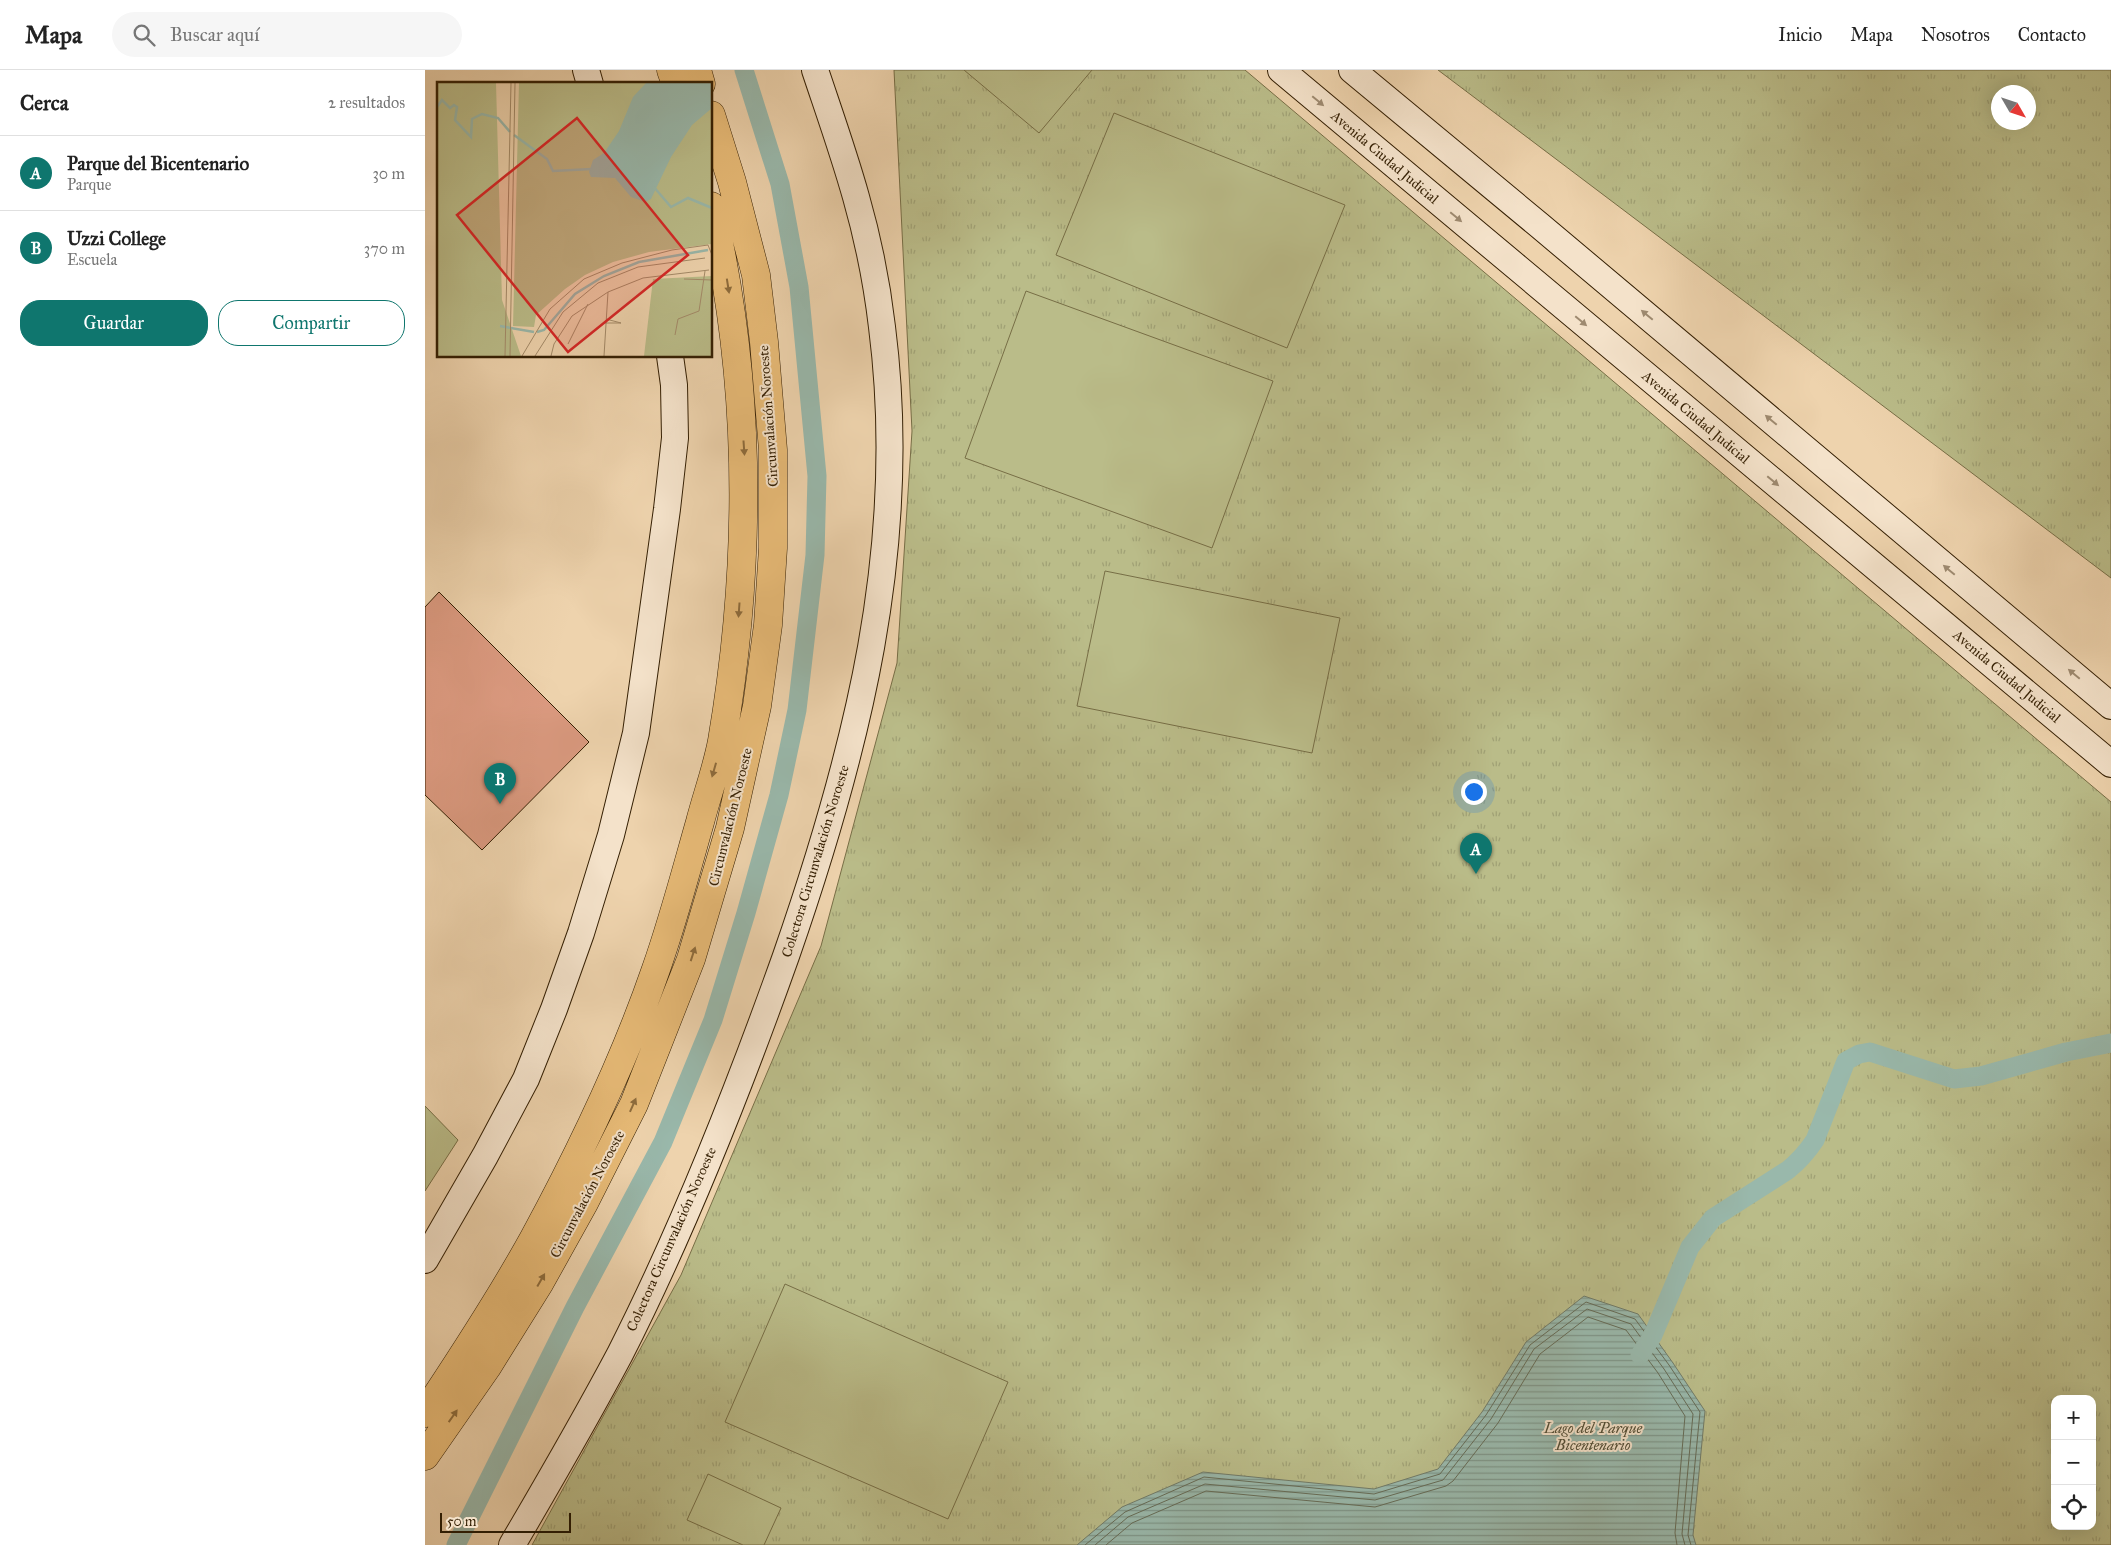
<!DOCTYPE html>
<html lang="es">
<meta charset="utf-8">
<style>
body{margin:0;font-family:"IM FELL Great Primer",serif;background:#f6f6f6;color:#222}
.controls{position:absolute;right:15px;bottom:15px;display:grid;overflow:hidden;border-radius:10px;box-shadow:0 5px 20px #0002}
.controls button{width:45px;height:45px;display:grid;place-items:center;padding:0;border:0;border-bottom:1px solid #e0e0e0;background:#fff;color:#222;font:25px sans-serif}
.compass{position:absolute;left:1566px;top:15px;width:45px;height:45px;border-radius:50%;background:#fff;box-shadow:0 5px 20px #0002;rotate:129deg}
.scale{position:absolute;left:15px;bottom:12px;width:131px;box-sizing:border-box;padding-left:5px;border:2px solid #341f03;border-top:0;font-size:14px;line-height:18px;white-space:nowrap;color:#341f03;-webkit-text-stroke:4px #f4e2ca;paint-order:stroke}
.you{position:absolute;left:1048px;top:721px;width:18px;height:18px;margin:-12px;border:4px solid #fff;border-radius:50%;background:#1a73e8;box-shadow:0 0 0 8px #1a73e833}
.badge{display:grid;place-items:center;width:32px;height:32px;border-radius:50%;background:#0f766e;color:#fff;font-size:16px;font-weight:700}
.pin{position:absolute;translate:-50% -41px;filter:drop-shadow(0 1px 2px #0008)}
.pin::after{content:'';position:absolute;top:26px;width:18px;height:15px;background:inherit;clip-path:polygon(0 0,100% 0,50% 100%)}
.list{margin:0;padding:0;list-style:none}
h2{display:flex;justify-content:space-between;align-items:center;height:65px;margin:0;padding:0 20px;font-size:21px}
h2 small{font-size:16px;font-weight:400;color:#767676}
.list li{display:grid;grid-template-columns:32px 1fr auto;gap:15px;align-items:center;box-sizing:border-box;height:75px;padding:0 20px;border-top:1px solid #e0e0e0}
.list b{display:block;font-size:19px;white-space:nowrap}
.list p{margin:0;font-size:16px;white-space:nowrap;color:#767676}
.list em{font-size:16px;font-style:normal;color:#767676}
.actions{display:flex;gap:10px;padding:15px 20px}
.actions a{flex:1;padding:11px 0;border:1px solid #0f766e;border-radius:20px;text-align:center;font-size:18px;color:#0f766e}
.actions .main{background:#0f766e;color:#fff}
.icon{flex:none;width:28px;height:28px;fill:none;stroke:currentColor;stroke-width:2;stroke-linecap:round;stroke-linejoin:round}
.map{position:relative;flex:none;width:1686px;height:1475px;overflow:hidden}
header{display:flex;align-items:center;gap:30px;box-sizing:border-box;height:70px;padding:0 25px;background:#fff;border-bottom:1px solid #e0e0e0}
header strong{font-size:24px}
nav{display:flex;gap:28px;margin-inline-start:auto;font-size:18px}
.search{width:350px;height:45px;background:#f6f6f6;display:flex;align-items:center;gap:12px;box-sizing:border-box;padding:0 18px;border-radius:28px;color:#767676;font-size:19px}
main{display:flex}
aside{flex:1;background:#fff}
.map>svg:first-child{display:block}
.grass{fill:url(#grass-tufts);stroke:#776e46;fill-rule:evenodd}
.pitch{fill:#babc89;stroke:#776e46}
.water{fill:url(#water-rules);stroke:#717b68}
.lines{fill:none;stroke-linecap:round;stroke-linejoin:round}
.shore{stroke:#666c57;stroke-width:1}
.canal{stroke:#99b8ab;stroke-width:19}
.building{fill:#db9a80;stroke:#341f03}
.secondary-casing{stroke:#341f03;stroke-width:28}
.highway-casing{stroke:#341f03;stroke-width:29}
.secondary{stroke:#f4e2ca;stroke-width:26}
.highway{stroke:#e7ba76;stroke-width:28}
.oneway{fill:#9e8a70}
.oneway2{fill:#8e6c3c}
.labels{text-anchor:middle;stroke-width:4;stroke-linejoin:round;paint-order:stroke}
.street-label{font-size:14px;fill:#341f03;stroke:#f4e2ca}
.water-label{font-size:15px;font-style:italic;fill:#524d35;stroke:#f4e2ca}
.inset-river{fill:none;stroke:#99b8ab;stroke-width:2.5}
.inset-road{fill:none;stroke:#a48b69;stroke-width:1}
.view{fill:#d62828;fill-opacity:0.15;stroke:#d62828;stroke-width:2.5}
.inset-edge{fill:none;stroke:#341f03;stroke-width:2.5}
</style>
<header>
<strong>Mapa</strong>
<div class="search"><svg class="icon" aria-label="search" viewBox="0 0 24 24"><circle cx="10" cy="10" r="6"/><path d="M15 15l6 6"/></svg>Buscar aquí</div>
<nav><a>Inicio</a><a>Mapa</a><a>Nosotros</a><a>Contacto</a></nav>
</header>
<main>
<aside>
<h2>Cerca<small>2 resultados</small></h2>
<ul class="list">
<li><span class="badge">A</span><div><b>Parque del Bicentenario</b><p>Parque</p></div><em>30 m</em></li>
<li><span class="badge">B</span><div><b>Uzzi College</b><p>Escuela</p></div><em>370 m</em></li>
</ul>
<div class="actions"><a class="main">Guardar</a><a>Compartir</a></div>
</aside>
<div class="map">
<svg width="1686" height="1475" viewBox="0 0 1686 1475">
<defs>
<pattern id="grass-tufts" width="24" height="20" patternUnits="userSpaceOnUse" patternTransform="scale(1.25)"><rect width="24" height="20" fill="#babc89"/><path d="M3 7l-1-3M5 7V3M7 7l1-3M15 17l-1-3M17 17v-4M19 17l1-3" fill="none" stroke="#a0a175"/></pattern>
<pattern id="water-rules" width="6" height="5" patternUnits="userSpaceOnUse" patternTransform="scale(1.25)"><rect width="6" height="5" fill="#99b8ab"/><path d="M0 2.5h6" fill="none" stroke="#7e9589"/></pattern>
</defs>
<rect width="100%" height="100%" fill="#eed3ad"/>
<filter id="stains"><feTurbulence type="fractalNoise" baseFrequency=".004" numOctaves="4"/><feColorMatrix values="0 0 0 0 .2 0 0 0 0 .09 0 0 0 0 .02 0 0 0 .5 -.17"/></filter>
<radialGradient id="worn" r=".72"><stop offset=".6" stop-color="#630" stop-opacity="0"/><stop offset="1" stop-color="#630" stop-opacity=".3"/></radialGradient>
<!-- grass -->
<path class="grass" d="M469 0H820L1686 732V1475H107L256 1205 396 876 472 593 487 361ZM1630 1329H1667V1456H1630Z
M1013 0H1686V508ZM1604 22V52H1574V22Z"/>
<!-- pitch -->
<path class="pitch" d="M539 0H667L614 63Z
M689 43 920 135 862 278 631 185Z
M601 221 848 311 787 478 540 388Z
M680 501 915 548 887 683 652 636Z
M0 1036 33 1070 0 1121Z
M360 1214 583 1312 523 1449 300 1352Z
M283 1404 356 1438 339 1475H318L262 1450Z"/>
<!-- water -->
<path class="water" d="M1159 1226 1213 1244 1248 1293 1280 1341 1268 1465 1271 1475H652L697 1437 778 1402 949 1419 1013 1399 1057 1342 1101 1272Z"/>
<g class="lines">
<!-- shore -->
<path class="shore" d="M660 1475 700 1442 779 1407 949 1424 1015 1404 1061 1345 1105 1275 1161 1232 1210 1249 1244 1295 1275 1342 1263 1465 1266 1475
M670 1475 703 1447 780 1414 950 1430 1018 1410 1066 1349 1109 1279 1162 1239 1206 1254 1239 1299 1268 1344 1257 1464 1260 1475
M681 1475 707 1453 781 1421 950 1437 1021 1416 1028 1411 1073 1353 1115 1284 1163 1247 1201 1260 1233 1303 1260 1346 1250 1463 1252 1475"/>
<!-- canal -->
<path class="canal" d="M1215 1285 1228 1265 1265 1177 1288 1148 1363 1100C1374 1091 1382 1082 1390 1070L1421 991 1434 984 1445 982 1529 1009 1556 1006 1641 982 1686 973
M31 1475 150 1237 238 1072 288 950 321 843 354 725 372 640 390 485 392 406 374 217 355 114 319 0"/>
</g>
<!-- building -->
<path class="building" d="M14 522 164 672 57 780 0 725V537Z"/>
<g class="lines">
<!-- secondary casing -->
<g class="secondary-casing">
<path id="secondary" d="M161 0 165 14
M856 0 1686 694
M927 0 1114 155 1686 636
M0 1190 60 1086 101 1009 129 939 156 863 186 765 211 663 242 439 250 368 249 315 245 286
M87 1475C124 1412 161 1348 195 1284 260 1156 313 1021 361 886 432 682 485 475 457 257 452 214 443 169 431 127 419 84 404 42 390 0"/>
</g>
<!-- highway casing -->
<g class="highway-casing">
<path id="highway" d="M246 0 251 14
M272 0 276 14
M0 1343C38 1286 76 1228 109 1168 154 1085 200 989 231 899 248 851 261 801 275 752 282 725 292 698 297 671 327 493 327 312 286 136
M0 1386 62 1297 115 1212 159 1133 209 1034 266 889 305 758 332 636 343 555 348 478V380L339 272 331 205 307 112 286 45"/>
</g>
<!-- secondary -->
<use href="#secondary" class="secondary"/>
<!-- highway -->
<use href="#highway" class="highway"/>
</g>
<!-- one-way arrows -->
<defs><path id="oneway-solid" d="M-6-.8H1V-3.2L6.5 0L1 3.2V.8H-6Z" transform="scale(1.25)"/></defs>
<g class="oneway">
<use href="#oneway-solid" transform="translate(893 31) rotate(40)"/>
<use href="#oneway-solid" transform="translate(1031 147) rotate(40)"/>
<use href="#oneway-solid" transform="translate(1222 245) rotate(-140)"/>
<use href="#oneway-solid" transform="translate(1156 251) rotate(40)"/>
<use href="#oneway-solid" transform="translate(1346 350) rotate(-140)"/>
<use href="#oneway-solid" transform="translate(1348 411) rotate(40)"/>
<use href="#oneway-solid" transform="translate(1524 500) rotate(-140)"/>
<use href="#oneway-solid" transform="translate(1649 604) rotate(-140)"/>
</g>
<g class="oneway2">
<use href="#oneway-solid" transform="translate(303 216) rotate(81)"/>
<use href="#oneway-solid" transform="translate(319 378) rotate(86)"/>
<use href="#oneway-solid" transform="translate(314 540) rotate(94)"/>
<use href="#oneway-solid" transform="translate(289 700) rotate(106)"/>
<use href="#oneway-solid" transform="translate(268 884) rotate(-72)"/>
<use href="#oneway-solid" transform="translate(208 1035) rotate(-66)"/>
<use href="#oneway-solid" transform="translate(116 1210) rotate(-60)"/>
<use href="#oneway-solid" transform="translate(28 1346) rotate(-55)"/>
</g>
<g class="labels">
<!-- street labels -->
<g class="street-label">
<text transform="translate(960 87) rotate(40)" y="5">Avenida Ciudad Judicial</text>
<text transform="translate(343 346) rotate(-94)" y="5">Circunvalación Noroeste</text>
<text transform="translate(1271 347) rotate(40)" y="5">Avenida Ciudad Judicial</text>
<text transform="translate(1582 606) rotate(40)" y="5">Avenida Ciudad Judicial</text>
<text transform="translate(305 747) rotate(-76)" y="5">Circunvalación Noroeste</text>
<text transform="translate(390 791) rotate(-73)" y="5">Colectora Circunvalación Noroeste</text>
<text transform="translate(162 1124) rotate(-62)" y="5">Circunvalación Noroeste</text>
<text transform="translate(246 1169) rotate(-66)" y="5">Colectora Circunvalación Noroeste</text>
</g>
<!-- water labels -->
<g class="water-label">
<text x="1168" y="1363">Lago del Parque<tspan x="1168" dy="17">Bicentenario</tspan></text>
</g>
</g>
<!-- overview -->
<g transform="translate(12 12)">
<rect width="275" height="275" fill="#eed3ad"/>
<path d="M0 1H59L65 218 84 274H0ZM82 1H275V162L212 170 176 180 148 193 128 207 99 233 97 245 76 244Z" fill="#babc89"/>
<path d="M214 132 221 157 206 161 199 137ZM128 153 140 175 127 182 115 160ZM118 175 127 201 109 207 100 181ZM97 182 104 207 89 212 81 187ZM275 194V274H207L216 197ZM79 216H95V242H79Z" fill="#babc89"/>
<path d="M209 1H275V26L255 43 234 75 214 117 208 120 194 115 178 96 154 95 152 90 156 78 167 71 182 49 196 15Z" fill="#99b8ab"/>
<path class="inset-river" d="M0 25 5 18 13 26 17 23 20 25 18 38 34 55 35 37 45 32 61 36 73 50M77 53 110 77 116 89 155 87M216 104 234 125 251 116 275 126M63 244 97 250M100 250 107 248 138 212 167 194 202 180 271 168"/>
<path class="inset-road" d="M247 197 275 198M168 241H184L169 237M238 253 241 237 262 229 268 189M131 262 151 222M68 274 74 1M73 274 78 1M85 274 113 227 147 197 185 181 235 168 271 163 275 173M98 274 126 230 161 201 201 185 268 176M114 274 117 262 135 234 171 210 206 196 272 188M167 274 171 210"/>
<path class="view" d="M140 36 251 173 131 270 20 133Z"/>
<rect width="275" height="275" class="inset-edge"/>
</g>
<rect width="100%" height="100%" filter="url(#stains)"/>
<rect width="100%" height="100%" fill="url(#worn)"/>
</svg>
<div class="controls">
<button>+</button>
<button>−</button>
<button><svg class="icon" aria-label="locate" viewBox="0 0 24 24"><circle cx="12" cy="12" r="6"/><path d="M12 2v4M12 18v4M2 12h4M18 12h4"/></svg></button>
</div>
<svg class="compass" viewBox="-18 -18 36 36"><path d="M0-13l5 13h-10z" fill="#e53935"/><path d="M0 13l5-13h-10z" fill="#767676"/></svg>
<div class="scale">50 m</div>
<div class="you"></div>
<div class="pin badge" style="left:1051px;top:804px">A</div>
<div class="pin badge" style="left:75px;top:734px">B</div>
</div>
</main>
